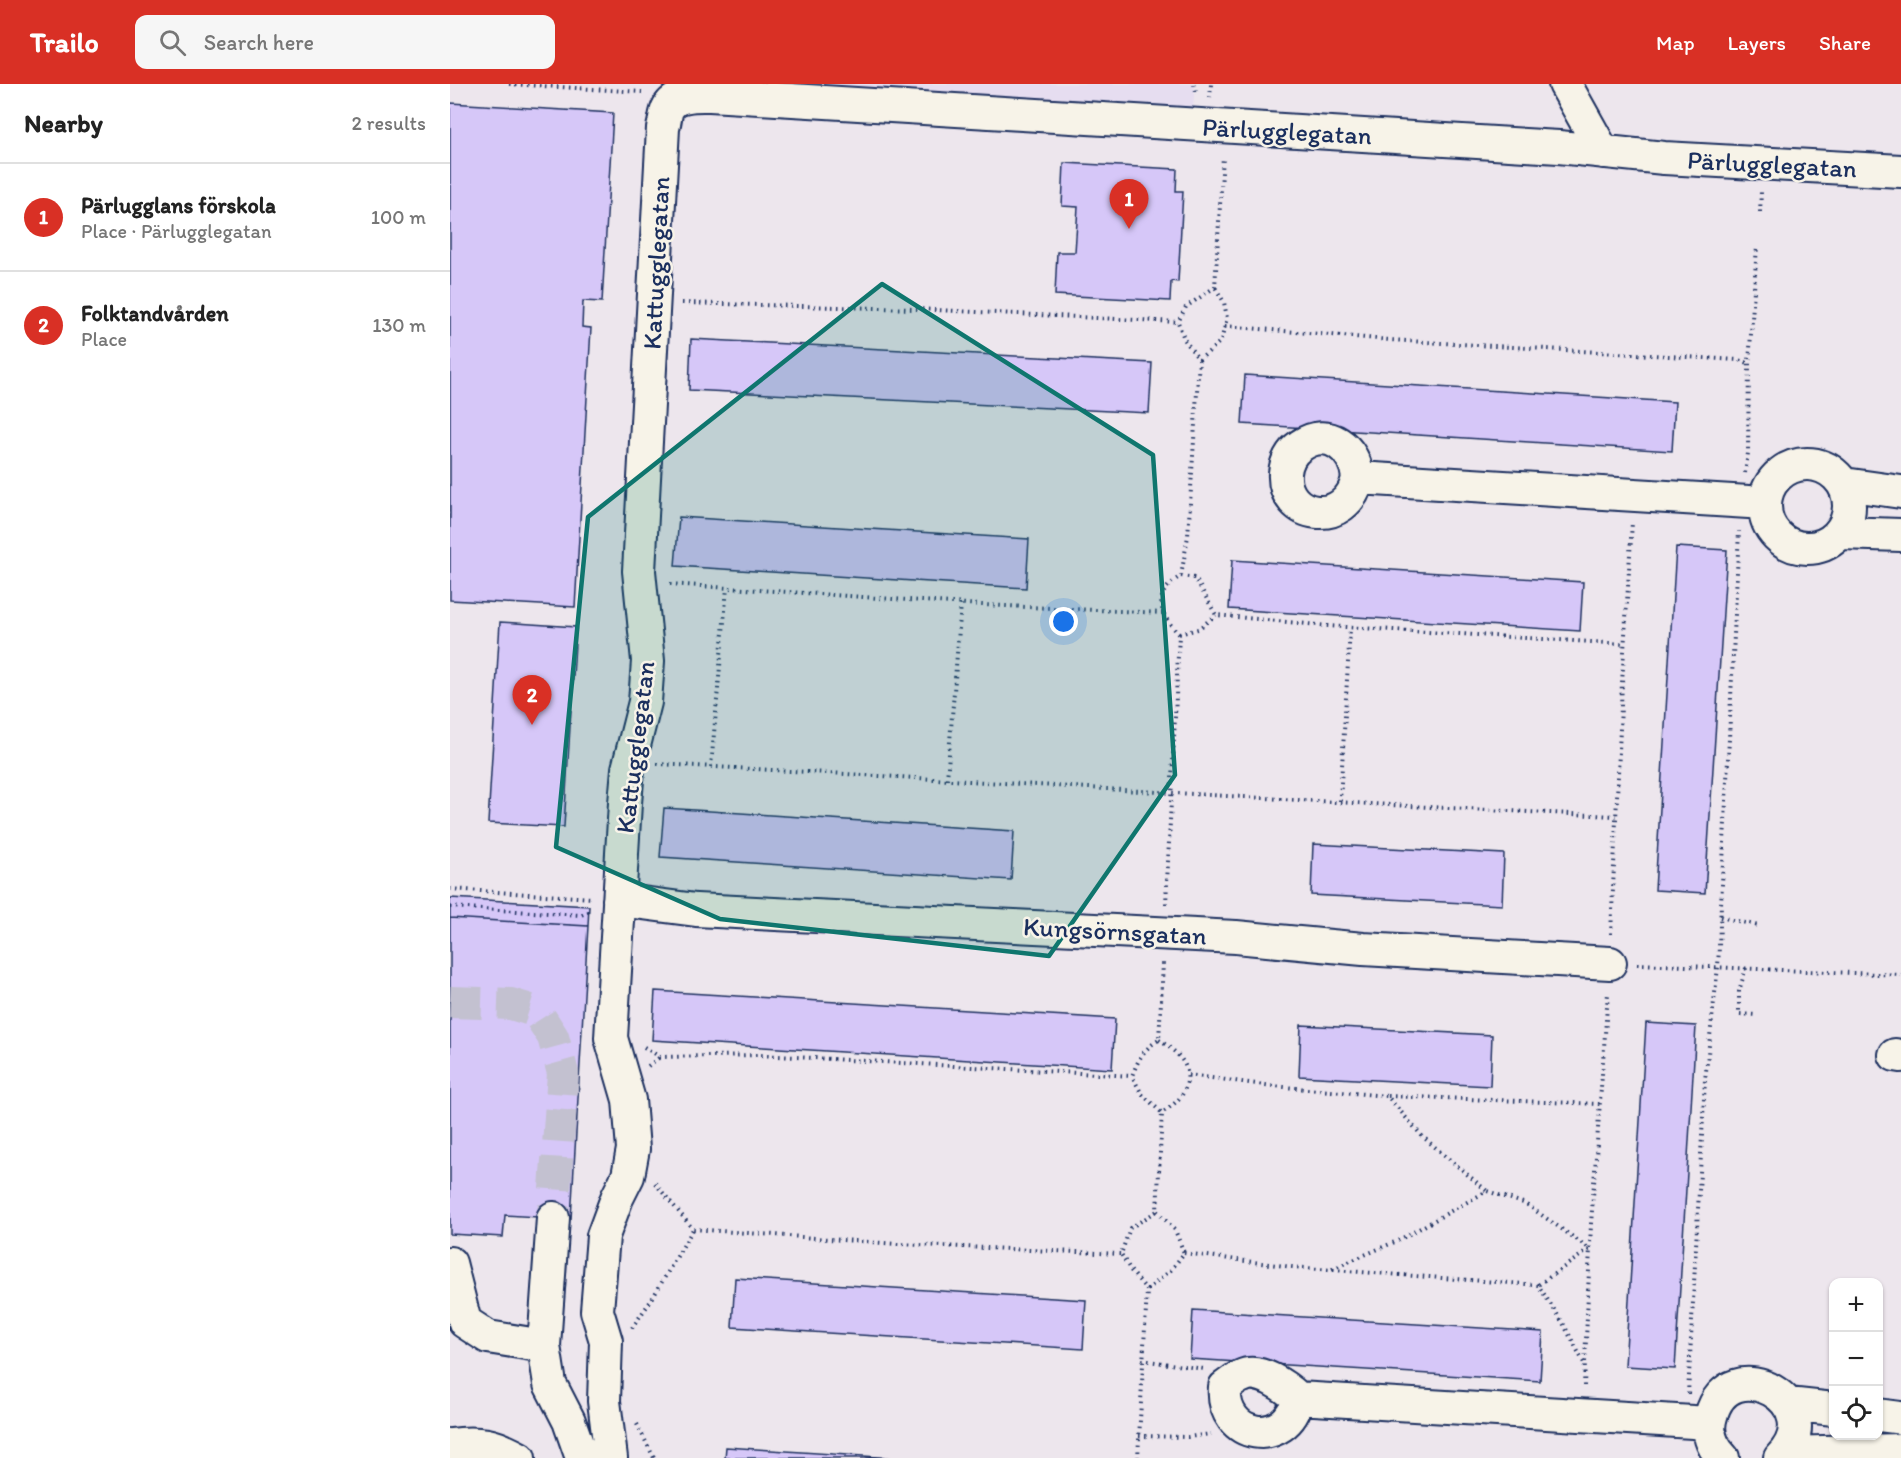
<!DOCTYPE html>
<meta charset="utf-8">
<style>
body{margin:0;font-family:Itim,sans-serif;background:#f6f6f6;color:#222}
.controls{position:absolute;right:18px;bottom:18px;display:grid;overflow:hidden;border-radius:12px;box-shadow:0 2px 4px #0004}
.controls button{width:54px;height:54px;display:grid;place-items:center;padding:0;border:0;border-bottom:2px solid #e0e0e0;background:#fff;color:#222;font:30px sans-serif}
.you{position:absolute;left:614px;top:538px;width:21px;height:21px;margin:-15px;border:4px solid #fff;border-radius:50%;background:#1a73e8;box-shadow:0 0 0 9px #1a73e833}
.badge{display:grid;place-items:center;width:39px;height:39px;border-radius:50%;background:#d93025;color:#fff;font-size:20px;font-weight:700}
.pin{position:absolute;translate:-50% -50px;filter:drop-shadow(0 2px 3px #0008)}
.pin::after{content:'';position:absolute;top:32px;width:21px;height:18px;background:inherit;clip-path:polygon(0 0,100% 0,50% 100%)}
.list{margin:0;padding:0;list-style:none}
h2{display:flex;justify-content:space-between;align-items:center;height:78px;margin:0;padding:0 24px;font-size:26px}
h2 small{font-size:20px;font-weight:400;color:#767676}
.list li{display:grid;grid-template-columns:39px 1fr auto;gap:18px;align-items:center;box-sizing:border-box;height:108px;padding:0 24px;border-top:2px solid #e0e0e0}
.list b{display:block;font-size:22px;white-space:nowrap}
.list p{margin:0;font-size:20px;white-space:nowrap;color:#767676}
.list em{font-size:20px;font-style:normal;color:#767676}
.icon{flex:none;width:33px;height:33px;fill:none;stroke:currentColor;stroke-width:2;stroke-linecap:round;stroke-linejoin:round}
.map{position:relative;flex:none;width:1451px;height:1374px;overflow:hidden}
header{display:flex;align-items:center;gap:36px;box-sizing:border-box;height:84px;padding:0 30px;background:#d93025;color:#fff}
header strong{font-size:28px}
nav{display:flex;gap:33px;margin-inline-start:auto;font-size:21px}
.search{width:420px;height:54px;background:#f6f6f6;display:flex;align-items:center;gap:15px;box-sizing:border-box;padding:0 21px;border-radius:12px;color:#767676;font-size:22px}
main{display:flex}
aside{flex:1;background:#fff}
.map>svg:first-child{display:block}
.built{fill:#e6ddf0}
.building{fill:#d6c7f8;stroke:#1b2f5e;stroke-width:1.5}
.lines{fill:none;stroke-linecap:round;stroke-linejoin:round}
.minor-tunnel{stroke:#c3c1d0;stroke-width:32;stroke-dasharray:32 16;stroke-linecap:butt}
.minor-casing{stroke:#1b2f5e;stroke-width:36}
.path{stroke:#1b2f5e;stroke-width:4;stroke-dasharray:1.5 4.5;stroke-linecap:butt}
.minor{stroke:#f7f3e8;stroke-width:32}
.marked{fill:#0f766e;fill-opacity:0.2;stroke:#0f766e;stroke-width:4.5;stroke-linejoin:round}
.labels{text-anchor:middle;stroke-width:5;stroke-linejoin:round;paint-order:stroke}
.street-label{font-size:26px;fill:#1b2f5e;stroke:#f7f3e8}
</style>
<header>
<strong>Trailo</strong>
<div class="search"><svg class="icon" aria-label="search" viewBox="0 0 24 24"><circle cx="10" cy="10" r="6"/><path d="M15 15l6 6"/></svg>Search here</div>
<nav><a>Map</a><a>Layers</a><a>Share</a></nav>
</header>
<main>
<aside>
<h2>Nearby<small>2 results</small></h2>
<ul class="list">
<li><span class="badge">1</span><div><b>Pärlugglans förskola</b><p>Place · Pärlugglegatan</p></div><em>100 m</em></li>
<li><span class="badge">2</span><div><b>Folktandvården</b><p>Place</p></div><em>130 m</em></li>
</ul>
</aside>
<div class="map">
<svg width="1451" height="1374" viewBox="0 0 1451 1374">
<rect width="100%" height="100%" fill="#ede6ed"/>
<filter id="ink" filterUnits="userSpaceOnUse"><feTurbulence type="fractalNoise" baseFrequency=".0167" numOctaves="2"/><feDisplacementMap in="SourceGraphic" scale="12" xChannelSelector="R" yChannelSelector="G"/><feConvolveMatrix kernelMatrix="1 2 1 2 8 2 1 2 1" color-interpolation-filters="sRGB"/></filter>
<g filter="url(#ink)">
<!-- built -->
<path class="built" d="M276 0H745L743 24Z"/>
<!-- building -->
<path class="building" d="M0 19 163 29 152 218 133 217 132 243 141 244 125 523 0 516Z
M614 79 727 85 726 107H733L728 198 721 197 720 217 605 211 607 168H625L628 123 612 122Z
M241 255 702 279 699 329 239 306Z
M795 291 1225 318 1222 367 792 340Z
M229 433 579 455 576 504 225 482Z
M1226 463 1277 466 1255 809 1205 806Z
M782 476 1133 498 1130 547 779 525Z
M50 538 126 543 114 743 38 739Z
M214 724 564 747 561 796 210 773Z
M863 760 1054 770 1052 821 861 811Z
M0 814 139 822 138 842 0 834Z
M0 834 138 842 121 1135 55 1131 53 1153 0 1150Z
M205 907 665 935 662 985 202 956Z
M1196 939 1246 942 1225 1285 1175 1282Z
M851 941 1042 951 1040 1002 849 992Z
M285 1194 636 1216 633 1265 282 1243Z
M743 1226 1093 1248 1090 1297 740 1275Z
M276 1363 444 1374H275Z"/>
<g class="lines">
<!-- minor-tunnel -->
<path class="minor-tunnel" d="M0 918 61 920 87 928 103 953 113 989 103 1134"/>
<!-- minor casing -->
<g class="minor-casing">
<path id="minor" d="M1115 0 1153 68
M1315 422a42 42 0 1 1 84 0a42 42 0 1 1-84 0Z
M908 394C905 364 878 342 850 362 841 368 836 379 835 389 832 435 897 445 908 394L1315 419
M1394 400 1451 408
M1391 449 1451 451
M169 816 246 826 786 853 913 865 1160 879
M1445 971 1451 972
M103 1134 94 1262 100 1300 119 1337 132 1374
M0 1179 15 1238 38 1253 94 1262
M848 1314C836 1303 809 1283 792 1292 786 1294 781 1299 775 1303 770 1355 837 1366 848 1314L1259 1339
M1338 1320 1384 1325
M1428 1331 1451 1334
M0 1361C29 1357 44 1360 69 1374
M1335 1369 1451 1366
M161 1374 154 1317 156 1257 147 1227 153 1152 167 1114 178 1092 183 1065 179 1016 161 954 175 719 178 685 195 618 198 577 189 487 213 44C215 38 215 29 218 24 226 9 247 11 260 11L946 53 1109 63 1214 74 1451 87
M1273 1374C1262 1363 1256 1348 1261 1332 1279 1262 1383 1320 1330 1374"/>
</g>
<!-- path -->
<path class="path" d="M59 0 192 8
M744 0 747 11
M760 14 761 0
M1310 128 1311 108
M232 219 466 225 728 238
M775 242 940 256 1288 276 1299 279
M749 276 771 257 777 234 774 218 765 203
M1295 389 1298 369 1299 279 1307 162
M731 492 745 494 766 531 878 542 1175 560
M220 500 532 521 714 529
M729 550 748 545 766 531
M207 680C527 696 846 718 1166 732
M261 683 277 504
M497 695 511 520
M890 717 900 544
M0 805 142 814
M716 820 729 550C708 528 702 510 731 492L738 452 749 276 734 255 728 238 736 223 765 203 773 72
M0 823 131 831 141 827
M1270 833 1309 842
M1161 850 1172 599 1182 438
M1187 880 1451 891
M1296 884 1289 907V930L1306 931
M709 956C728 969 746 983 733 1009 729 1017 719 1024 712 1029
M194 963 210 973 310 971 682 992
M198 982 210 973
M738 991 823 1002 937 1012 973 1053 1037 1107
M938 1012 1150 1020
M205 1099 243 1145 447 1160 671 1170
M734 1169 842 1183 1088 1201 1113 1239 1134 1279
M882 1185 947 1157 1037 1107 1076 1120 1140 1165 1088 1201
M697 1206 721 1186 734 1169 725 1146 707 1127
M182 1244 202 1215 243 1145
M692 1276 754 1285
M1134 1302 1141 1140 1158 909
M1238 1310 1255 996 1268 883 1289 447
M187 1340 204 1374
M689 1352 738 1353 761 1350
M688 1374 697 1206 681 1187 671 1170 680 1144 707 1127 712 1029 692 1010 682 992C688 976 694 964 709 956L713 879"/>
<!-- minor -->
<use href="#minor" class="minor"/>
</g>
</g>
<!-- marked area -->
<path class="marked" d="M432 200 703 371 725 691 599 872 270 835 106 763 138 433Z"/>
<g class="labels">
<!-- street labels -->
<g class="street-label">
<text transform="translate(837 47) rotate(3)" y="9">Pärlugglegatan</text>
<text transform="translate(1322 80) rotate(3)" y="9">Pärlugglegatan</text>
<text transform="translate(206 179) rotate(-87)" y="9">Kattugglegatan</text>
<text transform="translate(185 663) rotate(-83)" y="9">Kattugglegatan</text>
<text transform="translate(665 847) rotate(3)" y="9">Kungsörnsgatan</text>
</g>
</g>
</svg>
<div class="controls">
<button>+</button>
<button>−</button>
<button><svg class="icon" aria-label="locate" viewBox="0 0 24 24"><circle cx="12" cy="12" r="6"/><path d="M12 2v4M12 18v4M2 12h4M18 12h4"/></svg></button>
</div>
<div class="you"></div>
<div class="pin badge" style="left:679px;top:145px">1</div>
<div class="pin badge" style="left:82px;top:641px">2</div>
</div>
</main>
